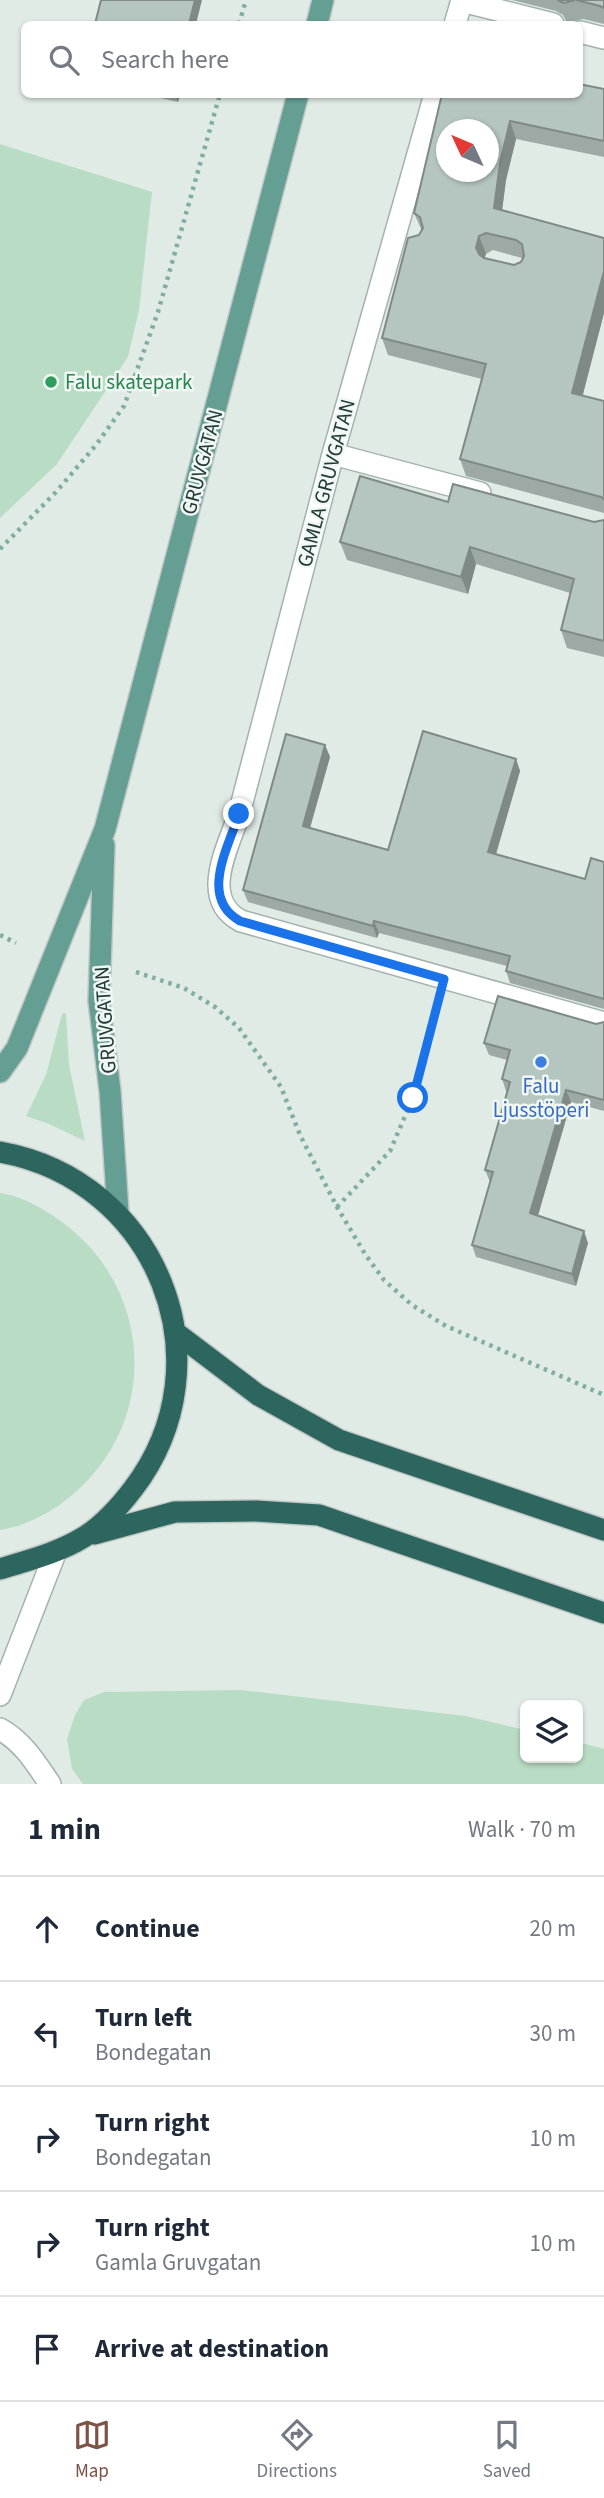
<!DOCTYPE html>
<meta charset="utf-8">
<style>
body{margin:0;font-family:"Source Sans 3",sans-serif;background:#f6f6f7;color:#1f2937}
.controls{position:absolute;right:21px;bottom:21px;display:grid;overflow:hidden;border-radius:10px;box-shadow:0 2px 5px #0004}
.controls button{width:63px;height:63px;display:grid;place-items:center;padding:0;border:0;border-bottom:2px solid #e0e1e3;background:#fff;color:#1f2937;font:35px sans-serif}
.compass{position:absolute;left:436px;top:119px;width:63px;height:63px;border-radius:50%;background:#fff;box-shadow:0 2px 5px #0004;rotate:314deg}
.stop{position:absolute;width:21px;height:21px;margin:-16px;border:5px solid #1a73e8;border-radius:50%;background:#fff}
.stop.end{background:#1a73e8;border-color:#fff;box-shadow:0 2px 7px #0008}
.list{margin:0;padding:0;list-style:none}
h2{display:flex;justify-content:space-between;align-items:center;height:91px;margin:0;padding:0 28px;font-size:30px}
h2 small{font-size:23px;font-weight:400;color:#747a83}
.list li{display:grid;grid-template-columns:46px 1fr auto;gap:21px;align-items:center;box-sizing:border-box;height:105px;padding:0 28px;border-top:2px solid #e0e1e3}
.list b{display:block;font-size:26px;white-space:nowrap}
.list p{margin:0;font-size:23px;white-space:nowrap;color:#747a83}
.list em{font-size:23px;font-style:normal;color:#747a83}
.icon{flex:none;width:38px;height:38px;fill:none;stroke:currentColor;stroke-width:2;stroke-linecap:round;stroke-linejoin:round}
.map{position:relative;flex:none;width:604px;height:1784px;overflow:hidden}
.search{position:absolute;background:#fff;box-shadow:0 2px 5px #0004;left:21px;right:21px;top:21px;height:77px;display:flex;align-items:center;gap:18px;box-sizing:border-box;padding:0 24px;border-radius:10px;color:#747a83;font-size:26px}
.sheet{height:616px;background:#fff}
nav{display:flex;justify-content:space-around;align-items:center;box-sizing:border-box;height:98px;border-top:2px solid #e0e1e3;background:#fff;font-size:19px;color:#747a83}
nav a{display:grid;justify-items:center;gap:4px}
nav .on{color:#7d5346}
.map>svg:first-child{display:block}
.green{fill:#b9dcc4}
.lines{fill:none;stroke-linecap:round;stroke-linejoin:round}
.minor-casing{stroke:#a3b2ad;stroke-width:24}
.major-casing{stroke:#c1c8c6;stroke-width:24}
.highway-casing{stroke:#c1c8c6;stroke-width:24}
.path{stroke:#81aea2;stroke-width:4.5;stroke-dasharray:3.5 5;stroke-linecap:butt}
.minor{stroke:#fff;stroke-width:21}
.major{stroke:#659f94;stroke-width:21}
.highway{stroke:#2d665e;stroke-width:21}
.wall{fill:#9ca9a5;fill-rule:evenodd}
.shaded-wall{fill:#7f8a86}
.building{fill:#b5c5c0;stroke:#7f8a86;stroke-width:2;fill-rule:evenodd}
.route{stroke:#1a73e8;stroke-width:9}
.leisure-dot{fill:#2e9e5b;stroke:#f0f7f4;stroke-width:2.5}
.shop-dot{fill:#3f7fe0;stroke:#f0f7f4;stroke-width:2.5}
.labels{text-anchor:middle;stroke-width:5;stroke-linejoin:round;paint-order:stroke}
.leisure-label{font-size:21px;fill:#27864d;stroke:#f0f7f4;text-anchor:start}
.street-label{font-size:21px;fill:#213a35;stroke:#f0f7f4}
.shop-label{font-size:21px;fill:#366cbe;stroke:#f0f7f4}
</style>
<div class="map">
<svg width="604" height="1784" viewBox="0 0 604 1784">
<rect width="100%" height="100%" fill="#e0ebe6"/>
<!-- green -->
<path class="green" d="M0 144 152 192 139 310 128 357 57 464 0 518Z
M66 1013 69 1065 85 1141 49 1124 26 1116 46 1075 62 1014Z
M0 1193C23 1196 48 1211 66 1225 155 1294 158 1424 71 1496 50 1513 26 1526 0 1530Z
M240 1690 466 1716 525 1730V1758H578V1742L604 1749V1784H83L72 1769 67 1739 75 1715 84 1700 104 1692Z"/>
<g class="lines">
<!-- minor casing -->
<g class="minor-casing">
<path id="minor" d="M462 1 553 24
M455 24 462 0
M580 32 604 38
M435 94 333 454 239 814C228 848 199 899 241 921L604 1023
M333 454 480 493
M0 1695 56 1551
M0 1729C23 1742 35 1762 50 1784"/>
</g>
<!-- major casing -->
<g class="major-casing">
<path id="major" d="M317 24 323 0
M104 845 99 1001 110 1091 118 1212
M0 1072 17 1048 105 829 298 94"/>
</g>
<!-- highway casing -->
<g class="highway-casing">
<path id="highway" d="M0 1152C157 1180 230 1362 133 1489 120 1506 103 1525 84 1537 58 1553 29 1560 0 1569
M175 1332 258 1395 339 1440 604 1530
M94 1534 175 1512 256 1511 319 1515 604 1613"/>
</g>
<!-- path -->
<path class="path" d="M239 24 246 0
M0 549 56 492 96 445 124 406 158 312 220 94
M0 935 16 943
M136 972 184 988 215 1007 239 1028 281 1087 300 1135 337 1207 365 1254 384 1280 412 1305 446 1326 604 1395
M337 1207 390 1151 413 1098 436 1013"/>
<!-- minor -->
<use href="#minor" class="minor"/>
<!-- major -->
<use href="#major" class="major"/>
<!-- highway -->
<use href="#highway" class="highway"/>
</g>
<!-- wall -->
<path class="wall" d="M512 0H604V24L583 19 571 22 566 21 563 15 556 11Z
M604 89V157L516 139 506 180 502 210 604 313 582 395 604 401V513L466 476 460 459 482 379 388 355 382 338 422 231 414 213 442 94ZM493 250 522 258H523L521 262 514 265 484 258 486 254Z
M143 94H180L178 102Z
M448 502 594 522 604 520V657L567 648 561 630 570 593 476 564 468 594 347 560 340 542Z
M325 745 330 757 310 828 388 850 516 759 520 771 496 854 585 879 604 862V1009L510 983 506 971 507 966 379 933 377 938 248 902 243 890Z
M604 1022V1111L571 1102 538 1216 588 1243 576 1286 476 1257 472 1245 490 1182 485 1170 507 1092 506 1091 502 1079 507 1060 489 1055 484 1043Z"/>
<!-- shaded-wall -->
<path class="shaded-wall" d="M195 0H202L196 24H189Z
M175 94H180L178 102Z
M510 121 516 139 506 180 500 226 494 208 500 163Z
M479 236 486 254 482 265 476 248Z
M604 271V313L579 410 572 393Z
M470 547 476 564 468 594 461 577Z
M325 745 330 757 307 838 303 826Z
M516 759 520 771 493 864 488 852Z
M374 921 379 933 377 938 373 926Z
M566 1090 571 1102 535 1225 530 1213Z
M584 1231 588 1243 576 1286 572 1274Z"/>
<!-- building -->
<path class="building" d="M101 0H195L189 24H95Z
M558 0H575L564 3 559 1Z
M576 0H604V8L600 6Z
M579 84 604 89V141L510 121 500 163 494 208 604 238V271L572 393 604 401V499L601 497 460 459 486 364 382 338 408 238 419 235 423 228 420 217 414 213 442 94H579ZM446 130H488V172H446ZM486 233 516 240 522 244 524 256 521 262 514 265 484 258 479 254 476 248 479 236Z
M360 476 448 502 453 484 594 522 604 520V641L561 630 574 579 470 547 461 577 340 542Z
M423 731 516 759 488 852 585 879 591 858 604 862V999L506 971 510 956 374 921 373 926 243 890 286 734 325 745 303 826 388 850Z
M498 996 596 1024 604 1022V1100L566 1090 530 1213 584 1231 572 1274 472 1245 493 1172 485 1170 510 1082 502 1079 510 1050 484 1043Z"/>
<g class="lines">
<!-- route -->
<path class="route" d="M239 814C228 848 199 898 240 921L444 979 413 1098"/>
</g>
<!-- markers -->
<circle class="leisure-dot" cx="51" cy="382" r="7"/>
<circle class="shop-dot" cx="541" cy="1062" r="7"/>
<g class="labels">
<!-- leisure labels -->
<g class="leisure-label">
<text x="65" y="389">Falu skatepark</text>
</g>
<!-- street labels -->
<g class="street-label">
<text transform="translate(202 462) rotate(-75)" y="7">GRUVGATAN</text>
<text transform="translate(326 483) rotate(-75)" y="7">GAMLA GRUVGATAN</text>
<text transform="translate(105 1020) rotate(-94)" y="7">GRUVGATAN</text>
</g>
<!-- shop labels -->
<g class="shop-label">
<text x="541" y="1093">Falu<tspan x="541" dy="24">Ljusstöperi</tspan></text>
</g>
</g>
</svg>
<div class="controls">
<button><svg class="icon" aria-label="layers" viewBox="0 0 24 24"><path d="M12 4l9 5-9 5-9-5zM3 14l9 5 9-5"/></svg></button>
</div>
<svg class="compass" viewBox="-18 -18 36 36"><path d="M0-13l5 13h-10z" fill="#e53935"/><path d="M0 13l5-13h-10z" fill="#747a83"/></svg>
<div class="stop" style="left:413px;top:1098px"></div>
<div class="stop end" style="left:239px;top:814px"></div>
<div class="search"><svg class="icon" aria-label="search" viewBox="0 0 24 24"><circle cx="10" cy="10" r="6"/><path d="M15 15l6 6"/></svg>Search here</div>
</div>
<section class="sheet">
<h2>1 min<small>Walk · 70 m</small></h2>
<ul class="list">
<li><svg class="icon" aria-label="ahead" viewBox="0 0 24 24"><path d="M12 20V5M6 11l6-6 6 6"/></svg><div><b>Continue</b></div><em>20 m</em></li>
<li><svg class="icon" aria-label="left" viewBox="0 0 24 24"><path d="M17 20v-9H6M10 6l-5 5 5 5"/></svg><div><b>Turn left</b><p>Bondegatan</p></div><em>30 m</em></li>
<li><svg class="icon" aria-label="right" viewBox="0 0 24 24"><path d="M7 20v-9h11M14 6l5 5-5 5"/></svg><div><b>Turn right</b><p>Bondegatan</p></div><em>10 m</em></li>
<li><svg class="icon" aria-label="right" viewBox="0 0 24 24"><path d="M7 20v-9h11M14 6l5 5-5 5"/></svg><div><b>Turn right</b><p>Gamla Gruvgatan</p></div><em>10 m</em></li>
<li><svg class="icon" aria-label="arrive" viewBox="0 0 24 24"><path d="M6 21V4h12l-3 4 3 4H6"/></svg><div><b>Arrive at destination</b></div></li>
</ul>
</section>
<nav>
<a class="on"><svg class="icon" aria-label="map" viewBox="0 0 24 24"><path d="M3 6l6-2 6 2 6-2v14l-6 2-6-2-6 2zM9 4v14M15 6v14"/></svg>Map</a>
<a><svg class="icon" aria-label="directions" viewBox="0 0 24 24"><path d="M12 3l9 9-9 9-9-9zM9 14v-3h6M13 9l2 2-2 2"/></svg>Directions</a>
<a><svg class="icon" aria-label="saved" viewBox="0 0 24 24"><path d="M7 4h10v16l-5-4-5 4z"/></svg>Saved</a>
</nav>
